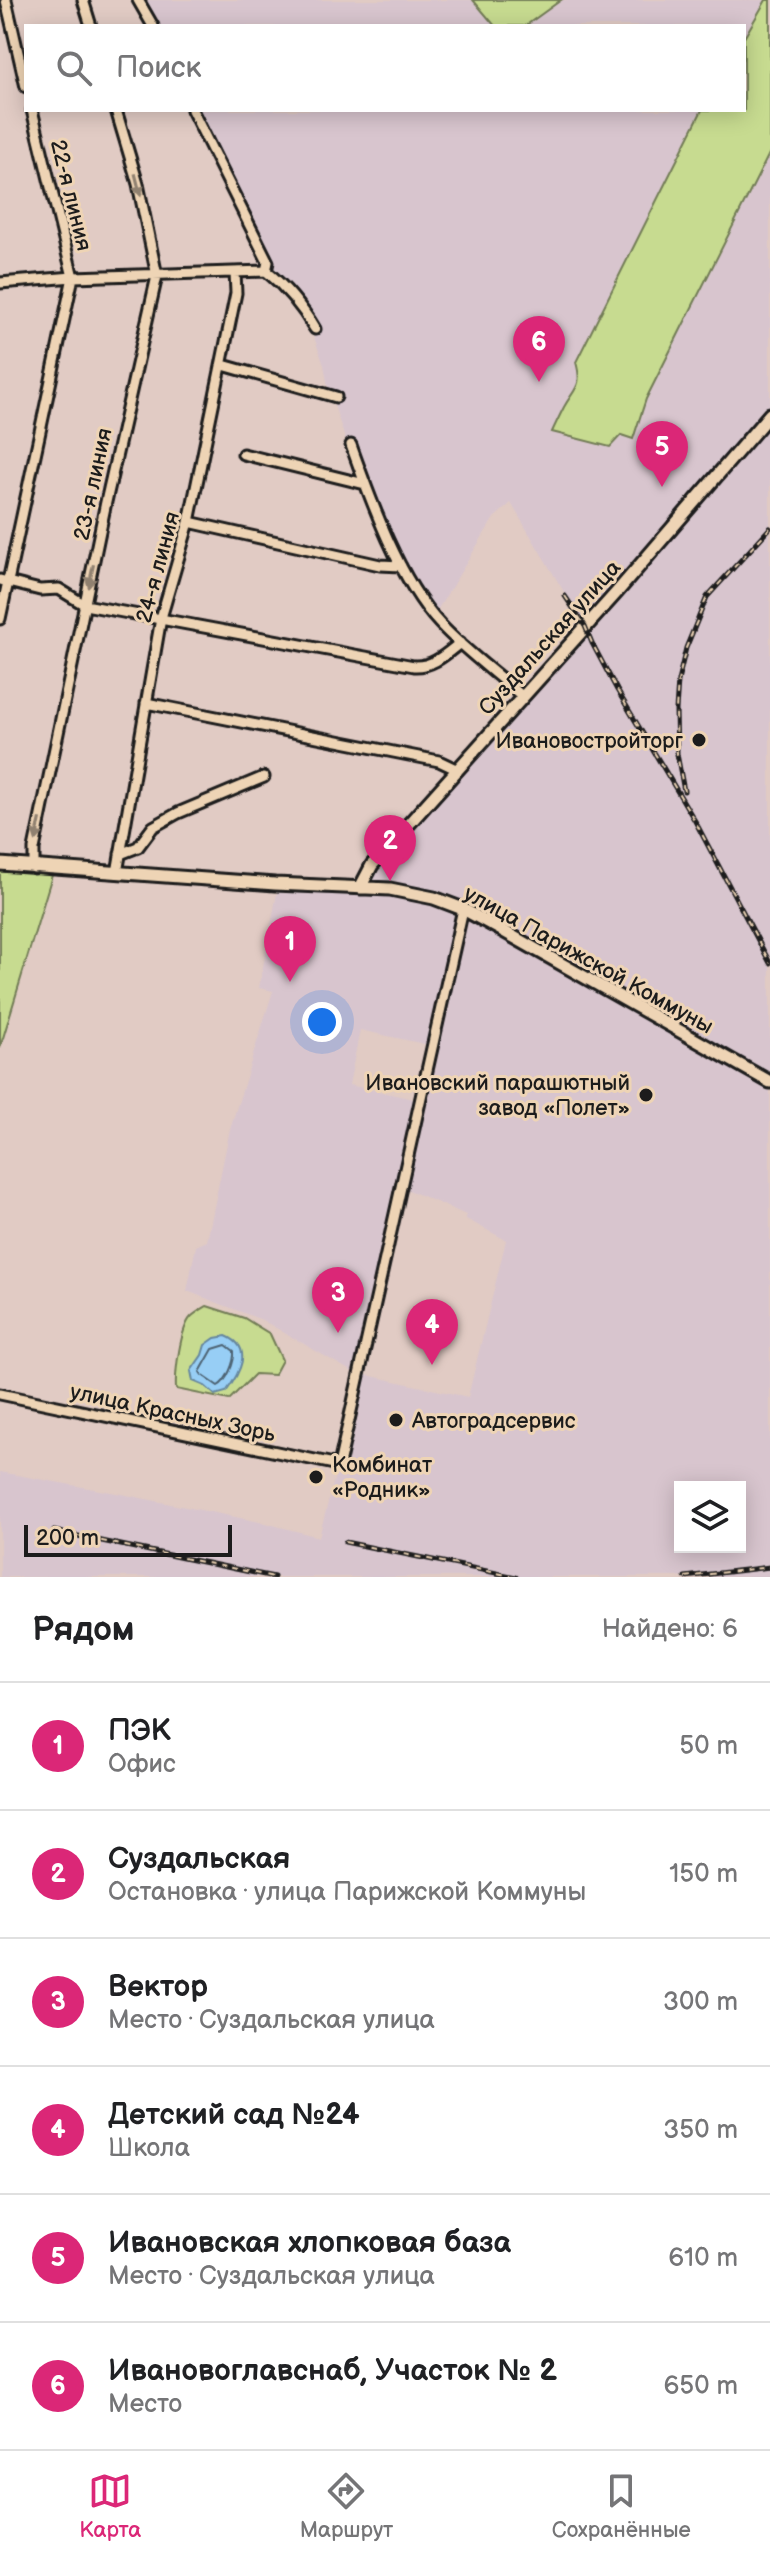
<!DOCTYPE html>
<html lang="ru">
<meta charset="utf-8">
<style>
body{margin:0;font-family:"Balsamiq Sans",sans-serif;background:#f6f6f6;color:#202124}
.controls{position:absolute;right:24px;bottom:24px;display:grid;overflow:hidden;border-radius:0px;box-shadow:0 4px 20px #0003}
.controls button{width:72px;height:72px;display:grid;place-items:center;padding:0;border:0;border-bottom:2px solid #e0e0e0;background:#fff;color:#202124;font:40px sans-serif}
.scale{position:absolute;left:24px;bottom:20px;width:208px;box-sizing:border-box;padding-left:8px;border:4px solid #1c1c1c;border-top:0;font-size:22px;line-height:28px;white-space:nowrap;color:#1c1c1c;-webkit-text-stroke:6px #eed4b5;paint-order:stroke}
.you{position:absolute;left:322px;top:1022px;width:28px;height:28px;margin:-20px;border:6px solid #fff;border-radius:50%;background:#1a73e8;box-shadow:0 0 0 12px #1a73e833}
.badge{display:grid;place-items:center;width:52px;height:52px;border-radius:50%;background:#db2777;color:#fff;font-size:26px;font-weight:700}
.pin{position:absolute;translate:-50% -66px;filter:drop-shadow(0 2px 4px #0008)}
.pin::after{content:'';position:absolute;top:42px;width:28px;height:24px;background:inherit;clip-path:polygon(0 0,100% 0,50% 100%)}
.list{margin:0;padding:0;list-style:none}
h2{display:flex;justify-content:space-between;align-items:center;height:104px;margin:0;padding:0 32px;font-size:34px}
h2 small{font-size:26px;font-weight:400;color:#757577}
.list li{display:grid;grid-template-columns:52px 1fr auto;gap:24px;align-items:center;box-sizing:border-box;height:128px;padding:0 32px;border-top:2px solid #e0e0e0}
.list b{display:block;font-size:30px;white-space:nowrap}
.list p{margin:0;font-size:26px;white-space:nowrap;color:#757577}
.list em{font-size:26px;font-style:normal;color:#757577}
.icon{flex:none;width:44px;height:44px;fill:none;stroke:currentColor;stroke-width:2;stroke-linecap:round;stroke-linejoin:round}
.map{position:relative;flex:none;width:770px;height:1577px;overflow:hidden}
.search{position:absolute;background:#fff;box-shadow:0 4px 20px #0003;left:24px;right:24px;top:24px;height:88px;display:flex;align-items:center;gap:20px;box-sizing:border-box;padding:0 28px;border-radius:0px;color:#757577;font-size:30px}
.sheet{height:872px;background:#fff}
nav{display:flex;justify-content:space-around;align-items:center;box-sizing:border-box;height:112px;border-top:2px solid #e0e0e0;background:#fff;font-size:22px;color:#757577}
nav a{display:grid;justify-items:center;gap:4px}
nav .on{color:#db2777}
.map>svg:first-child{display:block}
.built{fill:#d8c5ce;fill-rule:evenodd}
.green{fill:#c7db90;stroke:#727c56;stroke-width:2}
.water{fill:#97cef5;stroke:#66879e;stroke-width:2}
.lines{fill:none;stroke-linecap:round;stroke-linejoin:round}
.shore{stroke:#4d6373;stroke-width:2}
.minor-casing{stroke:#1c1c1c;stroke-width:15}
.major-casing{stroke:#1c1c1c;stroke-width:17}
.minor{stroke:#eed4b5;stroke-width:9}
.major{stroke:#eed4b5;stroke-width:11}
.rail-casing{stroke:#1c1c1c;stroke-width:5}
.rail{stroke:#eed4b5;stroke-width:2;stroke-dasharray:6;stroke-linecap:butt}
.oneway{fill:#908170}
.poi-dot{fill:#1c1c1c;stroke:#eed4b5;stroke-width:3}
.labels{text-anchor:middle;stroke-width:6;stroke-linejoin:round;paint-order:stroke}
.street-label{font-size:22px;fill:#1c1c1c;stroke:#eed4b5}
.poi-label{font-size:22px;fill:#1c1c1c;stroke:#eed4b5;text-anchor:end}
</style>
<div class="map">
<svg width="770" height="1577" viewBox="0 0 770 1577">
<rect width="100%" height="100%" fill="#e1cbc4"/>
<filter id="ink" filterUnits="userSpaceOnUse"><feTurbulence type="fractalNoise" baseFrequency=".0125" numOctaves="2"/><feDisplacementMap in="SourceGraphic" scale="16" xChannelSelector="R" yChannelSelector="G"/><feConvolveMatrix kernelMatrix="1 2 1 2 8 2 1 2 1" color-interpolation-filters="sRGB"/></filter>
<g filter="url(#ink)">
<!-- built -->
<path class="built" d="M133 0H473L495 26H150Z
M561 0H766L744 38V26H525Z
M188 110H702L576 362 579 373 577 389 566 403 621 435 633 439 646 399 770 152V407L582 622 511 503 494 518 433 617 357 475 328 387 324 365 315 340 299 305 264 267 258 241 234 202Z
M770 414V1073L474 906 422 890 376 885 367 880 366 871Z
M278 888 406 896 428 901 459 912 429 1045 360 1030 349 1085 418 1100 356 1374 262 1320 187 1291 196 1246 207 1241 230 1129 273 991 259 988Z
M466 916 770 1084V1577H0V1472L116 1493 265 1523 319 1537 362 1374 468 1397 506 1240 466 1219V1215L404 1188ZM680 1487H740V1547H680Z"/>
<!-- green -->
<path class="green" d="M473 0H561L525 26H495Z
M766 0H770V152L646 399 633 439 621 435 610 447 552 432C556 423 560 415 564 407 575 387 583 387 576 362L702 110H744V38Z
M0 868 53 872 0 1048Z
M207 1306 244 1318 270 1334 282 1360 274 1375 255 1374 229 1400 176 1389C175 1373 180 1329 191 1317 195 1313 202 1309 207 1306Z"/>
<!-- water -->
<path class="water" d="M226 1336C255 1348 239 1374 226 1392L215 1395 205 1386 193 1381 191 1371 202 1355 205 1345 215 1338Z"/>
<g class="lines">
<!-- shore -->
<path class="shore" d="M226 1345 234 1351C235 1362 227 1381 218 1386L202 1375 200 1372 213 1349Z"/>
<!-- minor casing -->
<g class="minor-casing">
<path id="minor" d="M6 0 26 87
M83 0 91 26
M138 0 153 26
M192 110 268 262 266 271
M266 271C287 288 301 305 315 329
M0 283 73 277 266 271
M223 365 336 397
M351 445C371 501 399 580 440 624 465 651 496 673 523 697
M243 454 365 484
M189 522 380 565 401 566
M0 580 40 590 59 589 85 605 414 666C433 667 446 654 460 643
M0 619 73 277 32 110
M146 703 439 761 458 770
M120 854 138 847 153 827 178 813 264 777
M34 868V849L106 502 157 276 138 184 116 110
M117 873 161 618 189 522 236 293 235 272
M0 1394 339 1465 463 909"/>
</g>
<!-- major casing -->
<g class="major-casing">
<path id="major" d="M0 864 275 884 390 889 434 898 463 909 505 932 770 1082
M360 888 372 865 617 592 770 414"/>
</g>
<!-- minor -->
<use href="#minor" class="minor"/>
<!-- major -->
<use href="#major" class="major"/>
<!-- rail casing -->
<g class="rail-casing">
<path id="rail" d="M565 596 585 626 592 643 617 690 695 821 770 963
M684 791 677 754 676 710 678 681 686 648 707 597 770 528
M54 1531 274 1577
M345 1542 516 1577
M685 1577 770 1567"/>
</g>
<!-- rail -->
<use href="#rail" class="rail"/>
</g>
<!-- one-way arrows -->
<defs><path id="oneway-solid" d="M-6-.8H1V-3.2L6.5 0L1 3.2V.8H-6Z" transform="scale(2)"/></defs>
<g class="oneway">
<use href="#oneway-solid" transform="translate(138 185) rotate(76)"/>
<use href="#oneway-solid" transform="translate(91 576) rotate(102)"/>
<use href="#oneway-solid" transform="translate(38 830) rotate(102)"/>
</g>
</g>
<!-- markers -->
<g class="poi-dot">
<circle cx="699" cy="740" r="8"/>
<circle cx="646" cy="1095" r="8"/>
<circle cx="396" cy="1420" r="8"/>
<circle cx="316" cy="1477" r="8"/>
</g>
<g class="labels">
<!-- street labels -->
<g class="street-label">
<text transform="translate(72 195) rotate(76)" y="8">22-я линия</text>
<text transform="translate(92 484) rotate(-78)" y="8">23-я линия</text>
<text transform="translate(157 567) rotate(-75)" y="8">24-я линия</text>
<text transform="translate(549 637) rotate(-48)" y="8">Суздальская улица</text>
<text transform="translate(589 959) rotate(29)" y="8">улица Парижской Коммуны</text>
<text transform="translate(173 1412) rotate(12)" y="8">улица Красных Зорь</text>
</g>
<!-- poi labels -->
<g class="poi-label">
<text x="683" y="748">Ивановостройторг</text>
<text x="630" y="1090">Ивановский парашютный<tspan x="630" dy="25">завод «Полет»</tspan></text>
<text x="412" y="1428" text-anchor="start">Автоградсервис</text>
<text x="332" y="1472" text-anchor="start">Комбинат<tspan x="332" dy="25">«Родник»</tspan></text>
</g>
</g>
</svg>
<div class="controls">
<button><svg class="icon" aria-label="layers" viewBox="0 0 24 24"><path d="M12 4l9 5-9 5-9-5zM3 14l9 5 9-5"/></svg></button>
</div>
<div class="scale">200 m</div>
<div class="you"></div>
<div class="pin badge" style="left:290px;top:982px">1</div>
<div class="pin badge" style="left:390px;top:881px">2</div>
<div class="pin badge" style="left:338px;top:1333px">3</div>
<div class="pin badge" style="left:432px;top:1365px">4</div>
<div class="pin badge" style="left:662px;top:487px">5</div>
<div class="pin badge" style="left:539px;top:382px">6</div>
<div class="search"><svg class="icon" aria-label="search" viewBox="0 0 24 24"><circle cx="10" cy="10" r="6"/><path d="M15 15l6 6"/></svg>Поиск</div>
</div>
<section class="sheet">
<h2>Рядом<small>Найдено: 6</small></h2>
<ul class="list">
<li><span class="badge">1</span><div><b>ПЭК</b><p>Офис</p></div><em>50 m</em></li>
<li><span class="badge">2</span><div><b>Суздальская</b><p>Остановка · улица Парижской Коммуны</p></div><em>150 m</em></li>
<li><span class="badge">3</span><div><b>Вектор</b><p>Место · Суздальская улица</p></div><em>300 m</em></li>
<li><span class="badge">4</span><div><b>Детский сад №24</b><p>Школа</p></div><em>350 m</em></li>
<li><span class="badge">5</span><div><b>Ивановская хлопковая база</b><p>Место · Суздальская улица</p></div><em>610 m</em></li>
<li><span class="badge">6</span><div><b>Ивановоглавснаб, Участок № 2</b><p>Место</p></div><em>650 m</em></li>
</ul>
</section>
<nav>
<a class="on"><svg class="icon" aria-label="map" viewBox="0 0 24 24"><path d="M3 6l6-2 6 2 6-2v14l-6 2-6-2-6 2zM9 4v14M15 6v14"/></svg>Карта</a>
<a><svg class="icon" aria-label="directions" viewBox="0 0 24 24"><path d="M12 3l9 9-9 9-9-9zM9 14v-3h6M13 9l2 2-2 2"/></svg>Маршрут</a>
<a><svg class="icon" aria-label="saved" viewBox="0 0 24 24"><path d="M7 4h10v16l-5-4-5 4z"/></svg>Сохранённые</a>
</nav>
